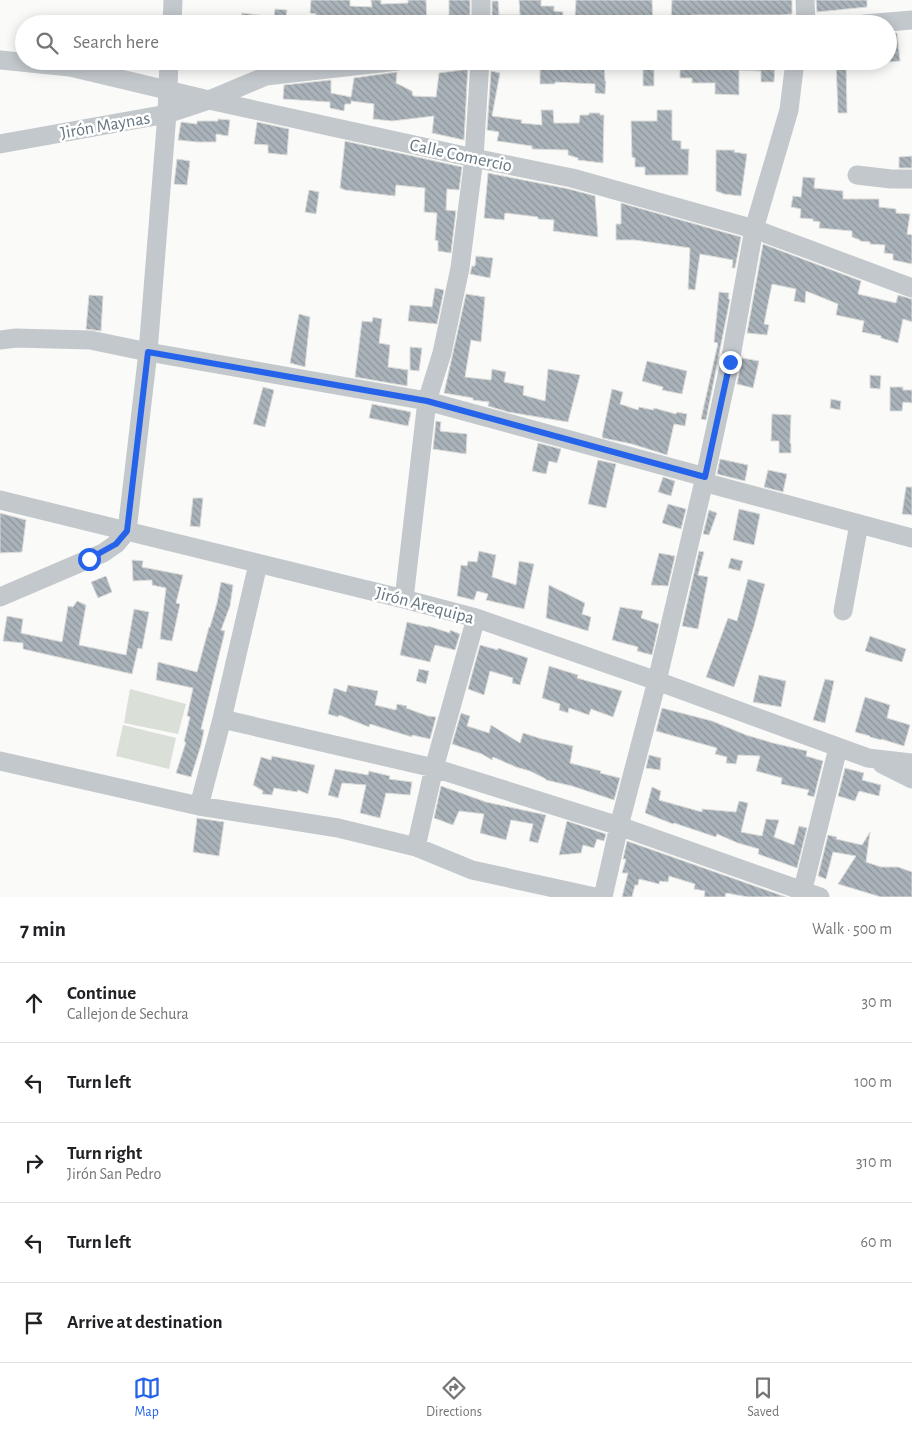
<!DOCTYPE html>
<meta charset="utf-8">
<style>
body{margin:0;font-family:"Alegreya Sans",sans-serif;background:#f2f2f2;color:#202124}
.stop{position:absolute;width:15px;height:15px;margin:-11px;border:4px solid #2563eb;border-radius:50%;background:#fff}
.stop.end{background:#2563eb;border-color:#fff;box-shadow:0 1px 5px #0008}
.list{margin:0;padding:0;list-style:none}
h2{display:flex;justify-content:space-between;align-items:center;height:65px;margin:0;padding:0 20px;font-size:21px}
h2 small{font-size:16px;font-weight:400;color:#757577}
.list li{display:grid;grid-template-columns:32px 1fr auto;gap:15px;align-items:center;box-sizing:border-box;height:80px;padding:0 20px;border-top:1px solid #e0e0e0}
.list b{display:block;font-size:19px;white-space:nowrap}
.list p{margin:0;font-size:16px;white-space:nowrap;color:#757577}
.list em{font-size:16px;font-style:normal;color:#757577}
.icon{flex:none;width:28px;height:28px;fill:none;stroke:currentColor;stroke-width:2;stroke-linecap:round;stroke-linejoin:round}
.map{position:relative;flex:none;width:912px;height:897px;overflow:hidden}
.search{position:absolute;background:#fff;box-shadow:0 2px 12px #0003;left:15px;right:15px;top:15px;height:55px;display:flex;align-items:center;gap:12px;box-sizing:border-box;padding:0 18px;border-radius:28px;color:#757577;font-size:19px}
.sheet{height:465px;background:#fff}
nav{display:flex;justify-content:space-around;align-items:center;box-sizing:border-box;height:70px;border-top:1px solid #e0e0e0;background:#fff;font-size:14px;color:#757577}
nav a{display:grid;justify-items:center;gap:2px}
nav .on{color:#2563eb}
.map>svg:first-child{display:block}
.green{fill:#dadfd7}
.building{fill:url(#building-back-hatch);stroke:#dcdcda}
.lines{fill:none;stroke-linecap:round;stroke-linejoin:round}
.minor{stroke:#c3c8cc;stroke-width:19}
.route{stroke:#2563eb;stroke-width:6}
.labels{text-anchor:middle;stroke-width:5;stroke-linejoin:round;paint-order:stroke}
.street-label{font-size:18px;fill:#657683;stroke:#fff}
</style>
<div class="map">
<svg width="912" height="897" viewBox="0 0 912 897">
<defs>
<pattern id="building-back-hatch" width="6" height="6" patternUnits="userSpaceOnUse" patternTransform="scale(1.25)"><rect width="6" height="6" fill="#aab3b9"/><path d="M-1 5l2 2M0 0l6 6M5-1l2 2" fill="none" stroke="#8e969c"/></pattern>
</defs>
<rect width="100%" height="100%" fill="#fafaf8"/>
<!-- green -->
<path class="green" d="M130 689 186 704 178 734 124 723Z
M123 725 176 738 169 769 116 756Z"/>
<!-- building -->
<path class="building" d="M311 0H350V6L372 7 371 0H381V4L408 3V0H426L427 24H315L316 14 310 13Z
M449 0H470V24H449Z
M519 0H541V6H554V11L563 12V23L492 24V1H498L499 15H520Z
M576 0H652L653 21 590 24 589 16H575Z
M672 0H792V14L781 15H693L671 19Z
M816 0H867V7L817 12Z
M275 9 287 10 285 24H240L242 13 274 17Z
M888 33H897L900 61 888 62Z
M540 61H604L605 81H606L605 94 595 93V84L555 82V84H540Z
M643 61H654V86H643Z
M680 61H775L774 82H761V71L739 70V95L715 94V83H692V78H680Z
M836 61H846L847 113H838Z
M464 65H468L464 140 432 133 434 116 392 121 373 119 374 104 351 101V104H345L344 111 330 108V102L283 99 284 85 331 80V93L351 97 354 78 397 72 396 83 412 91 413 96 436 97 439 73 462 70Z
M491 71 500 73 492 116 522 120 521 123 542 125 541 110H553L554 123H579L580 115H589V113H600V115H604L603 163 578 160V158L568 155V150L532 149V146L497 141 499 132 487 130Z
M657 110H672V140L681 141V149H689L688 175H645V167H635V158L632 157 631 121H657Z
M218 119 230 120 228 136 216 134V142H197L178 140 181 122 197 124V121H218Z
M257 122 289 129 287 155 268 153V145L254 144Z
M345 141 462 167 459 190 447 189 446 210 456 211 451 253 438 251V241L435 240 437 213 424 212 425 188 396 185 395 196 345 190 340 188Z
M716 150H735L734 152 747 154 741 196 724 194 716 191Z
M912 156V168H899V157Z
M177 159 190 161 187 185 174 184Z
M488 173 569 189 595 196 598 237 553 231 554 220 538 219V217L505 213 504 220 484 218Z
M803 177 815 178 814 188 843 191V199H879V207L896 209V213L910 214 907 234 912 235V264L893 260V254L884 253 885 245 870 244V242L860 241V240L852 237V231L819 228 820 222 813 221V219L800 218 801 209 791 207 793 196 801 197Z
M309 190 319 192 316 214 305 212Z
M621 203 741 237 735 268H732L733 260 700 254 695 290 688 289 690 248 635 240H616V224H621Z
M763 244 861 281 858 294 896 303 898 295 912 299V322L903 319 898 343 881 338V336L862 332 864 321 836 315 838 304 806 291 805 303 794 301 796 289 772 284 764 324 769 325 767 335 747 333Z
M476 256 493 258 490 278 470 274 472 266H475Z
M435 288 444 290 437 324 408 321 410 305 432 307Z
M719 292 729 293 728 299H730L706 420 701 419 718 343 714 342Z
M466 294 485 297 481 342 471 340 465 377 491 380 492 369 506 372 504 382 524 386 523 395 545 401 548 369 580 375 568 422 508 412 488 406 489 402 473 400V398L444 393Z
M89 295 103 296 101 331 86 329Z
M299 314 310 317 305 367 290 363Z
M373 317 382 319 379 343 390 345 388 367 408 370 407 386 355 377 362 321 372 322Z
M410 347 422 348 419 371 410 370Z
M742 358 759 361 753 388 737 384Z
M647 361 687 371 682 394 662 390 663 387 642 381Z
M870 375 881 376 880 389 870 388Z
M263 387 274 390 265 427 253 424Z
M890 387H903V390H912V403L903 402 902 411H890Z
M612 389 623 392 620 404 638 410 639 407 653 410 654 408 676 414 677 412 687 414 685 426 674 424 667 455 632 444 603 438 602 436Z
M831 399 841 401 840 410 830 408Z
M372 404 411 412 408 426 369 418Z
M772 414 791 415 790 443 791 444V453H779V441H771Z
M436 421 441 422 440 431 467 434 466 454 433 449Z
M538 443 561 449 557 463 549 461 546 474 532 471Z
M720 459 748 465 745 481 717 474Z
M598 460 616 464 606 508 588 504Z
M768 470 787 474 783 492 764 487Z
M663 477 675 481 671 496 658 492Z
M906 487H912V515L902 514Z
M193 498H203L200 527 190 526Z
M668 504 686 509 681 529 662 523Z
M739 509 760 514 754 545 733 540Z
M709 510 717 513 709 535 703 534Z
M0 513 26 520 22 552 0 553Z
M479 551 496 555 492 577 516 585 519 561 534 564 524 609 486 600 488 594 477 591 474 600 457 596 461 565 467 566 468 561 477 562Z
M699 551 704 552 698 575 708 577 698 629 682 626Z
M659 553 675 556 668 586 651 585Z
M731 558 743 561 740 571 728 568Z
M132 560 143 561 142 567 183 575 176 603 180 604 172 641 160 639 166 588 152 585V580L133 581Z
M106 576 112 592 98 598 91 582Z
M748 579 765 584 754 626 734 687 706 677 728 618 737 621Z
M221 582 233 585 230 606 221 630 225 631 201 729 204 730 201 745 191 777 176 773 186 742H184L190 717 187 716 193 688 156 680 158 662 197 672 209 627H210L217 603Z
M549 585 585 603 582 614 591 617 588 631 546 618Z
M77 601 86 605 79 645 126 655 134 609 149 612 142 649 138 648 132 674 23 649V643L3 641 7 616 23 619 21 633 62 642 68 606 73 607Z
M620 607 643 611 641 618 659 624 652 655 637 651 638 647 612 640Z
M407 622 428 627V626L450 633V630L460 634 455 650 435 645 430 662 400 655Z
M870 636 906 649 902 662 865 651Z
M480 645 498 650V648L528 658 520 685 512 683 513 678 490 671 484 695 468 689Z
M549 666 578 675 577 678 622 691 613 717 591 709 589 715 569 708 568 713 559 710 560 704 542 698Z
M419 669 429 671 426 684 416 681Z
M759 675 786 681 781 707 753 702Z
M825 679 834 681 825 723 813 720Z
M348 685 378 691 375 705 396 710 397 704 407 706 406 708 428 716 436 717 430 739 412 735V737L370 724 369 727 339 715 338 717 328 714 334 688 346 692Z
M865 697 890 705 887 718 910 725 904 746 881 739V740L870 737V736L855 732Z
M662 708 712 721 746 735 773 743 807 751 806 756 823 761 814 797 807 795 809 790 781 784 782 778 756 771 760 756 738 755 736 764 726 763 727 757 715 754 717 748 656 731Z
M461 713 470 716 467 726 489 733 491 725 520 743 523 733 542 739 573 746 570 763 601 771 600 773 620 778 614 800 572 786 546 780V779L530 771 516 767 493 757 492 760 482 754 452 744Z
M649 755 661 758 660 770 646 768Z
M272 756 315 765 308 794 298 790 297 792 274 788 272 795 262 794 263 791 253 785 261 757 271 760Z
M845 768 864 773 862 780 881 785 879 796 859 791 855 801 838 796Z
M335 769 368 775 369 771 390 776 389 779 412 782 410 795 386 793 380 818 360 813 366 785 342 783 338 798 328 795Z
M441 786 486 802 546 815 538 843 529 841 533 824 511 820 506 840 480 833 484 814 459 811 453 825 434 818Z
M652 787 661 791 659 800 702 812V809L736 812 739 801 748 803 741 832 762 836 766 819 779 820 774 837 794 845 799 826 807 828 797 868 758 854 759 849 738 843 717 834 716 837 674 823 673 824 645 813Z
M197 818 224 822 219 856 193 852Z
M567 821 606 834 604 841 597 839 594 848 583 845 581 853 559 855Z
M870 832 866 862 881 867H898L912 872V897H881L838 884 856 856 833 852 826 879 818 876 828 835 837 837 836 839 862 845Z
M627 841 786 897H748L726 893 725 897H704L705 891 694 889 695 884 669 876 668 882 660 881 659 884 639 879 638 885H635L632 897H622L628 873H622L626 859H623Z"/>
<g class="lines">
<!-- minor -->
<path class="minor" d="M805 0 806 24
M172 24 173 0
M481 24V0
M864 24 912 20
M0 60 70 67 209 100 474 158 572 178 754 229 912 288
M0 144 167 114 209 100 266 76 398 61
M857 175 891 179H912
M0 340 16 338 90 340 148 352 427 401 705 477
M703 482 912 538
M0 500 404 599 476 618 657 681 868 758 912 763
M0 597 103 553 116 544 127 531 148 352 167 114 169 61
M404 599 427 401 442 353 460 268 474 158 480 61
M843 611 859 524
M222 719 434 768 619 826 820 897
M0 761 199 806 338 828 416 847 472 870 595 897
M882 764 912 779
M199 806 222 719 258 564
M416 847 434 768 476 618
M603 897 619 826 657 681 705 477 730 362 754 229 789 110 795 61
M801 897 838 748"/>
</g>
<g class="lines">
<!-- route -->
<path class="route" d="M89 559 116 544 127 531 148 352 427 401 705 477 730 362"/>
</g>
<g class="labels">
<!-- street labels -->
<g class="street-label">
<text transform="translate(105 125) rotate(-10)" y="6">Jirón Maynas</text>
<text transform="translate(461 155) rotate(12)" y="6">Calle Comercio</text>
<text transform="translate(425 605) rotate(15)" y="6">Jirón Arequipa</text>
</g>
</g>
</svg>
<div class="stop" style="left:89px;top:559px"></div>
<div class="stop end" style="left:730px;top:362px"></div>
<div class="search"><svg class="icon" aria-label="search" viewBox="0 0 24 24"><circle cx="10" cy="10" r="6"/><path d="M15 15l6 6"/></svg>Search here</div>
</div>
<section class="sheet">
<h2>7 min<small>Walk · 500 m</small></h2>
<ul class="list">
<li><svg class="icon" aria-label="ahead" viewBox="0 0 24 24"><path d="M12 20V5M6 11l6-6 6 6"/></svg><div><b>Continue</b><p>Callejon de Sechura</p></div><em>30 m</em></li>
<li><svg class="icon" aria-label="left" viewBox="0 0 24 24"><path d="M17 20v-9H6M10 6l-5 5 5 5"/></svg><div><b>Turn left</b></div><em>100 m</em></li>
<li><svg class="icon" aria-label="right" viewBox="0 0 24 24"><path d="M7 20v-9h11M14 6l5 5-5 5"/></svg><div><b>Turn right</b><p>Jirón San Pedro</p></div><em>310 m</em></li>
<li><svg class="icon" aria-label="left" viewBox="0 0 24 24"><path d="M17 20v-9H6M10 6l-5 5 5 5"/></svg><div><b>Turn left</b></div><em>60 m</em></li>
<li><svg class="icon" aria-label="arrive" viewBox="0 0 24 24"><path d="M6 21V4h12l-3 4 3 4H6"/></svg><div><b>Arrive at destination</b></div></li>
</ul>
</section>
<nav>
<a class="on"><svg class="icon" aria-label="map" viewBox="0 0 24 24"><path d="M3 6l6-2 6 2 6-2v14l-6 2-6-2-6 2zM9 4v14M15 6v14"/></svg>Map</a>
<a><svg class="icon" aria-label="directions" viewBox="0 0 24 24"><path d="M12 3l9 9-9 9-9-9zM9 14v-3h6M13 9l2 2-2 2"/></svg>Directions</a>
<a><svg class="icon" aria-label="saved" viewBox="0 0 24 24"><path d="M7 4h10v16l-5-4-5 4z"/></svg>Saved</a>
</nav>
